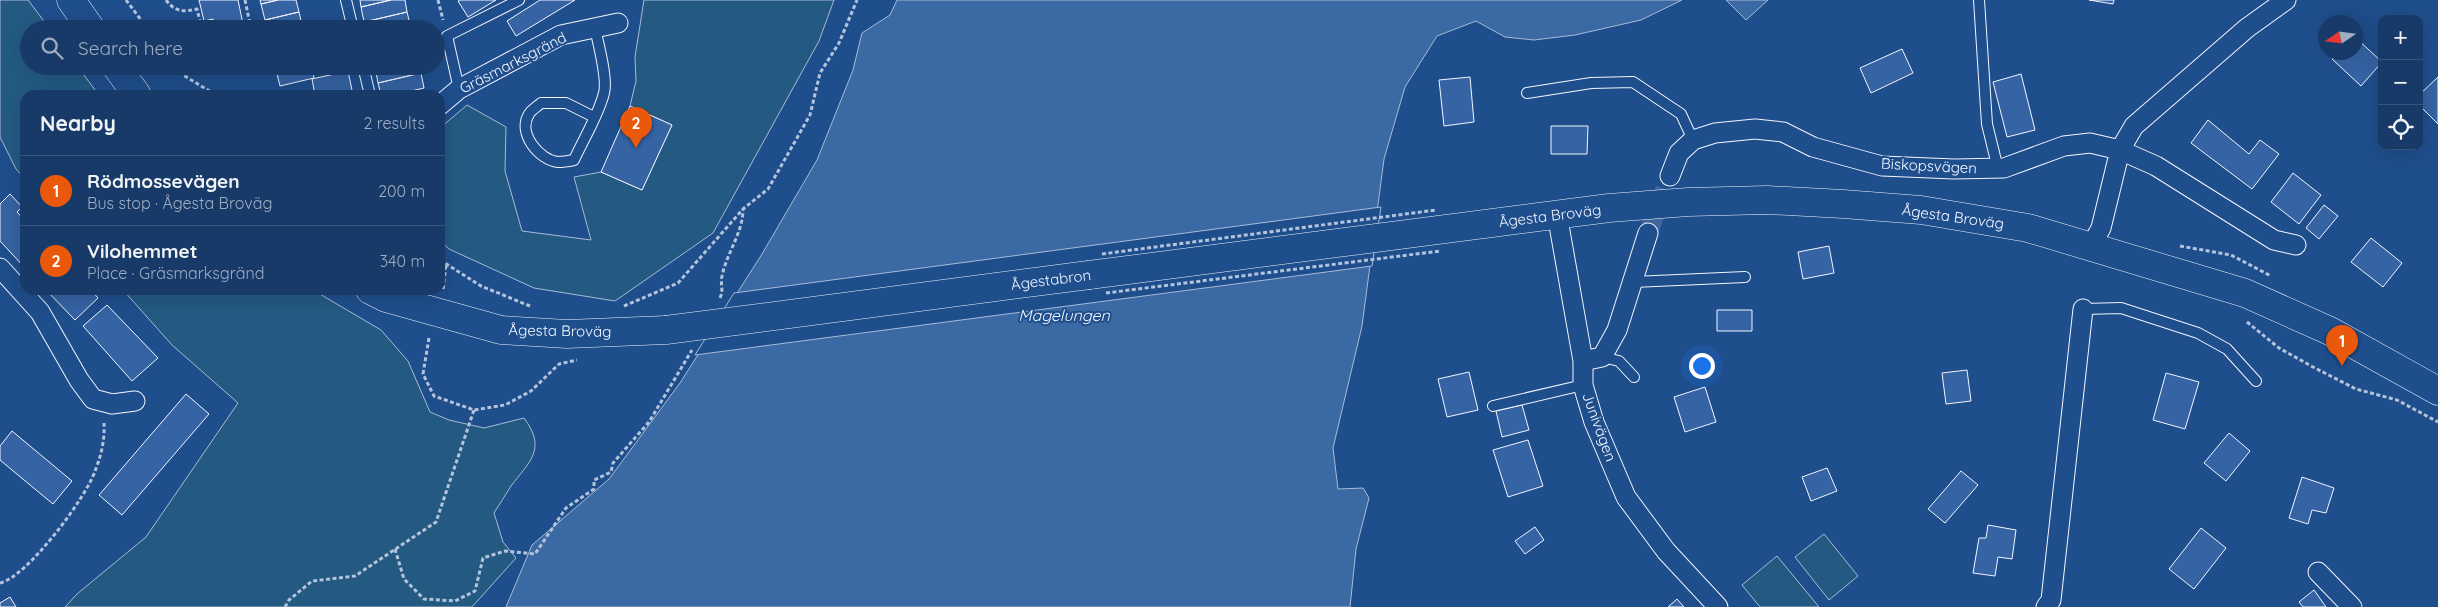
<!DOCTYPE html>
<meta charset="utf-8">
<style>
body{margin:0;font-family:Quicksand,sans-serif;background:#244571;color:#f1f3f6}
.controls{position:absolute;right:15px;top:15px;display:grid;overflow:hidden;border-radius:10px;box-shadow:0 5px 20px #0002}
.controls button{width:45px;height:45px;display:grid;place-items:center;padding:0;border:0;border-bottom:1px solid #36547d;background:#173a69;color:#f1f3f6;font:25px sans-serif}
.compass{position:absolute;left:2318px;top:15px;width:45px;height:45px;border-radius:50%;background:#173a69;box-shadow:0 5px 20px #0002;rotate:257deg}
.you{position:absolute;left:1701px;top:365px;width:18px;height:18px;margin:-12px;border:4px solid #fff;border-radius:50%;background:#1a73e8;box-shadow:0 0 0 8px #1a73e833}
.badge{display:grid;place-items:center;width:32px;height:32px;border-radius:50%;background:#ea580c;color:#fff;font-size:16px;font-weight:700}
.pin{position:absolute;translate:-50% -41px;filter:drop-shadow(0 1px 2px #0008)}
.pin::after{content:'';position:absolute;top:26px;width:18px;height:15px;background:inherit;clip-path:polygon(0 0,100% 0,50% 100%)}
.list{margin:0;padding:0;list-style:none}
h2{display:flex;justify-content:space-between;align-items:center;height:65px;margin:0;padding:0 20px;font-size:21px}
h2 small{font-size:16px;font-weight:400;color:#9eadc0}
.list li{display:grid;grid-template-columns:32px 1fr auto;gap:15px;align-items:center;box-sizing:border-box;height:70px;padding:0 20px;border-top:1px solid #36547d}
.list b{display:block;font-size:19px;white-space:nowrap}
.list p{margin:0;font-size:16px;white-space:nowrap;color:#9eadc0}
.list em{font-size:16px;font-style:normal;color:#9eadc0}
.icon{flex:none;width:28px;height:28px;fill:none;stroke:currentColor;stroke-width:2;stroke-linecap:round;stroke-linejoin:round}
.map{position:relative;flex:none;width:2438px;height:607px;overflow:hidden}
.search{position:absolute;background:#173a69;box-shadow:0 5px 20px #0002;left:20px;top:20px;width:425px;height:55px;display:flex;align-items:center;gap:12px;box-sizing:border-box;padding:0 18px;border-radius:28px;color:#9eadc0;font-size:19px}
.panel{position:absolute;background:#173a69;box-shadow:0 5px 20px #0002;left:20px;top:90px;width:425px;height:205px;border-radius:15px}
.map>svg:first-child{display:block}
.green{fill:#245a82;stroke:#a8bbd7}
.water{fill:#3b69a3;stroke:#a8bbd7}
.pier{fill:#1f4e8c;stroke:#a8bbd7}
.building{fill:#3563a3;stroke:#f2f6ff}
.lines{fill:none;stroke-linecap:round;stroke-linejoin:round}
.street-tunnel{stroke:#3f679d;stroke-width:19;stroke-dasharray:19 9;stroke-linecap:butt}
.lane-casing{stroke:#f2f6ff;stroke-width:12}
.street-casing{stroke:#f2f6ff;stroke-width:21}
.secondary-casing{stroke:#f2f6ff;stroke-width:29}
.path{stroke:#b3c4dc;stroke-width:3;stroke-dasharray:4 2.5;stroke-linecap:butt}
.lane{stroke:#1f4e8c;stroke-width:10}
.street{stroke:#1f4e8c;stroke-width:19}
.secondary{stroke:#1f4e8c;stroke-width:28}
.secondary-bridge-casing{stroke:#f2f6ff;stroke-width:29;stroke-linecap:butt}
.path-bridge{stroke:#b3c4dc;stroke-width:3;stroke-dasharray:4 2.5;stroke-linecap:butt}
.secondary-bridge{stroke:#1f4e8c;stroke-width:28}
.labels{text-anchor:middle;stroke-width:4;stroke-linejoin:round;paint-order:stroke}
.street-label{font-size:15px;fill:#f2f6ff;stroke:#1f4e8c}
.water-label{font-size:16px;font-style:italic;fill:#f2f6ff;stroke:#1f4e8c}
</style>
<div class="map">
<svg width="2438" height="607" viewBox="0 0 2438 607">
<rect width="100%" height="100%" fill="#1f4e8c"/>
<!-- green -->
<path class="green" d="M0 0H28L50 29H29V66H77L99 95H25V179L16 169 0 137Z
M644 0H834L819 41 713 233 615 301 534 288 449 249 440 241V128L467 105 506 127 505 171 522 231 591 240 574 177 601 172 642 190 672 125 630 106 636 81 635 57Z
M123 290H313L381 330 408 361 430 412 449 420 484 428 524 418C547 449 530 461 511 486 505 495 500 504 494 513L503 542 516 558 472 607H65L77 594 146 537 238 403 172 345Z
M1824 534 1858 576 1829 600 1795 557Z
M1777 556 1819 607H1760L1742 585Z"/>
<!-- water -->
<path class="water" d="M897 0H1682L1641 20 1575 35 1534 40 1505 37 1476 21 1437 36 1405 87 1384 159 1362 326 1333 448 1338 489 1363 488 1369 498 1356 549 1350 607H506L532 545 609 479 680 383 762 254 817 160 853 70 862 33 890 15Z
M1726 0H1768L1746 20Z"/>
<!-- pier -->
<path class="pier" d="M1381 207 1372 266 695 355 734 293Z"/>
<!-- building -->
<path class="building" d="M199 0H238L244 29H216L213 19 204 21Z
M260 0H278L261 4Z
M278 0H296L299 12 265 20 261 4Z
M360 0H391L361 7Z
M391 0H405L407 12 364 22 361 7Z
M460 0H496L468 17 458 1Z
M540 0H575L516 36 507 21Z
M2089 0H2114L2113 4Z
M299 12 303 29H266L265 20Z
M407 12 411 28 366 29 364 22Z
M2356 38 2382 62 2361 86 2332 59 2338 52H2356Z
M1902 49 1913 73 1871 93 1860 68Z
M275 66H291L276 70Z
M291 66H312L314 78 280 86 276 70Z
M380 66H419L421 73 378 83 375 67Z
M348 71 353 95H315L312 79Z
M421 73 424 88 394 95H381L378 83Z
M2021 74 2035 130 2007 137 1993 82Z
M1470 77 1474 122 1444 126 1439 80Z
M2438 77V124L2419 105V95Z
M630 106 672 125 642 190 601 172Z
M2208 120 2249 154 2260 140 2279 154 2252 189 2191 143Z
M1551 126H1588L1587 154H1551Z
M2293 173 2321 195 2299 224 2271 202Z
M10 194 22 207 17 212 25 221V268L0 241V204Z
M2324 205 2338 216 2319 239 2306 228Z
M2371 238 2402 263 2383 287 2351 262Z
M1829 246 1834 273 1803 279 1798 252Z
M46 290H91L98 298 75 320Z
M107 305 158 358 132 381 83 326Z
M1717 310H1752V331H1717Z
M1967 370 1971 401 1946 404 1942 373Z
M1469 372 1478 410 1447 417 1438 379Z
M2166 373 2199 382 2185 429 2153 420Z
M1705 387 1716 422 1685 432 1674 397Z
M186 394 209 414 122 515 99 495Z
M1522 405 1529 430 1502 437 1496 411Z
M12 431 72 481 53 504 0 460V446Z
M2229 433 2250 451 2226 481 2204 463Z
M1528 440 1543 486 1508 497 1493 450Z
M1827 468 1837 491 1811 501 1802 477Z
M1961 471 1978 485 1945 523 1928 509Z
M2302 477 2334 488 2326 513 2312 510 2308 524 2289 518Z
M1988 525 2016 530 2012 559 1998 557 1995 576 1973 573 1979 538H1986Z
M1535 527 1544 540 1525 554 1515 541Z
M2201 528 2226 548 2194 589 2169 569Z
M2314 590 2326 607H2303L2299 602Z
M10 597 16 607H0V603Z
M1677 599 1684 607H1668Z"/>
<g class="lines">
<!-- street-tunnel -->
<path class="street-tunnel" d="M1648 233 1670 176"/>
<!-- lane casing -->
<g class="lane-casing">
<path id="lane" d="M346 0 353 29
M1979 0 1987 124 1998 169
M363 66 370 95
M459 89 447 36 519 0
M1527 93 1591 83 1633 82 1681 114 1693 140
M594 117 566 103H541C538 106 531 110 529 114 517 133 539 160 558 162 563 162 569 161 574 160 583 140 599 114 604 93 608 79 598 43 595 28
M1633 282 1745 277
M2083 309 2121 308 2198 333 2227 349 2256 381
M1602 357 1619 361 1634 377
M1493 406 1583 385"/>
</g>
<!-- street casing -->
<g class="street-casing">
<path id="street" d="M440 105 459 89 561 35 618 23
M1670 176 1679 153 1693 140 1715 133 1755 129 1783 132 1813 147 1882 166 1954 169 2004 168 2064 146 2090 143 2120 150 2156 166 2274 240 2296 245
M1557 214 1583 361V385L1594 422 1626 497 1666 551 1718 607
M2091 246 2101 228 2120 150 2134 126 2247 28 2286 0
M0 268 40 312 79 380 93 399 112 404 135 401
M1583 361 1602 357 1617 330 1648 233
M2318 572 2352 607
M2046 607 2051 600 2083 309"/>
</g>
<!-- secondary casing -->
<g class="secondary-casing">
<path id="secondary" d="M71 0 91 29
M116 66 137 95
M1089 275 1609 208 1688 202 1767 200 1843 204 1921 210 2028 228 2245 293 2330 331 2438 391
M370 290 386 298 501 330 567 334 666 330"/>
</g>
<!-- path -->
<path class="path" d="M126 0 148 29
M166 0C175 12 183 12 197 9L202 29
M245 0 251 29
M438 0 443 20
M176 66 183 75 216 95
M2180 246 2231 255 2271 276
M440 260 481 286 530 306
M443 289 446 265
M720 298C724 289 720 284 722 276 727 252 743 233 743 209
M624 306 678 283 743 209 768 189 810 115 820 73 839 43 857 0
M2247 322 2279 348 2313 367 2356 389 2397 400 2438 422
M429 338 423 374 434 396 474 410 505 405 531 391 559 364 577 360
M395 549 404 579 424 599 455 601 475 591 483 558 505 551 535 554 566 508 594 489V480L611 472 613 463 649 422 692 350
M0 583C27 577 86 498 95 471 101 456 105 440 104 423
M285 607 289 600 312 581 355 576 436 522 474 410"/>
<!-- lane -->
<use href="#lane" class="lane"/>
<!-- street -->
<use href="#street" class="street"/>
<!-- secondary -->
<use href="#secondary" class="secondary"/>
<!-- secondary-bridge casing -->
<g class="secondary-bridge-casing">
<path id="secondary-bridge" d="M666 330 1089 275"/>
</g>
<!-- path-bridge -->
<path class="path-bridge" d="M1102 254 1436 210
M1106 293 1440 251"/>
<!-- secondary-bridge -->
<use href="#secondary-bridge" class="secondary-bridge"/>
</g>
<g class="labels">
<!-- street labels -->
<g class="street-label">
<text transform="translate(513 63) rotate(-27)" y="5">Gräsmarksgränd</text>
<text transform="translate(1929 166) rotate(3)" y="5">Biskopsvägen</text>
<text transform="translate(1550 216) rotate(-7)" y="5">Ågesta Broväg</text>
<text transform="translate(1953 217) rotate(8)" y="5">Ågesta Broväg</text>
<text transform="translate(1051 280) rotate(-7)" y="5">Ågestabron</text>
<text transform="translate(560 331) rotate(1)" y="5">Ågesta Broväg</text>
<text transform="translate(1599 427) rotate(70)" y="5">Junivägen</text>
</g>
<!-- water labels -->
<g class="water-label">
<text x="1064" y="321">Magelungen</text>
</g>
</g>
</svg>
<div class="controls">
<button>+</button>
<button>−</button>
<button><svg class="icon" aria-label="locate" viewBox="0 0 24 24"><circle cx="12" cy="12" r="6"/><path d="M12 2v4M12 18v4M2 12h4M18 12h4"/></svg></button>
</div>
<svg class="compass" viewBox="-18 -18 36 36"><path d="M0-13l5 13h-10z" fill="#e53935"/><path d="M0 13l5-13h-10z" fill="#9eadc0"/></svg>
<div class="you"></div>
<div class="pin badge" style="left:2342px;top:366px">1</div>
<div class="pin badge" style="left:636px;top:148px">2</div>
<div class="search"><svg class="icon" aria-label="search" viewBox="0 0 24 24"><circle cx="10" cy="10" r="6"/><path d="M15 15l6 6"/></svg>Search here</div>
<section class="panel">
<h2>Nearby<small>2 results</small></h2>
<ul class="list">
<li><span class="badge">1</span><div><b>Rödmossevägen</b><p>Bus stop · Ågesta Broväg</p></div><em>200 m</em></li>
<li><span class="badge">2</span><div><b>Vilohemmet</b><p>Place · Gräsmarksgränd</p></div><em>340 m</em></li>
</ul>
</section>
</div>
